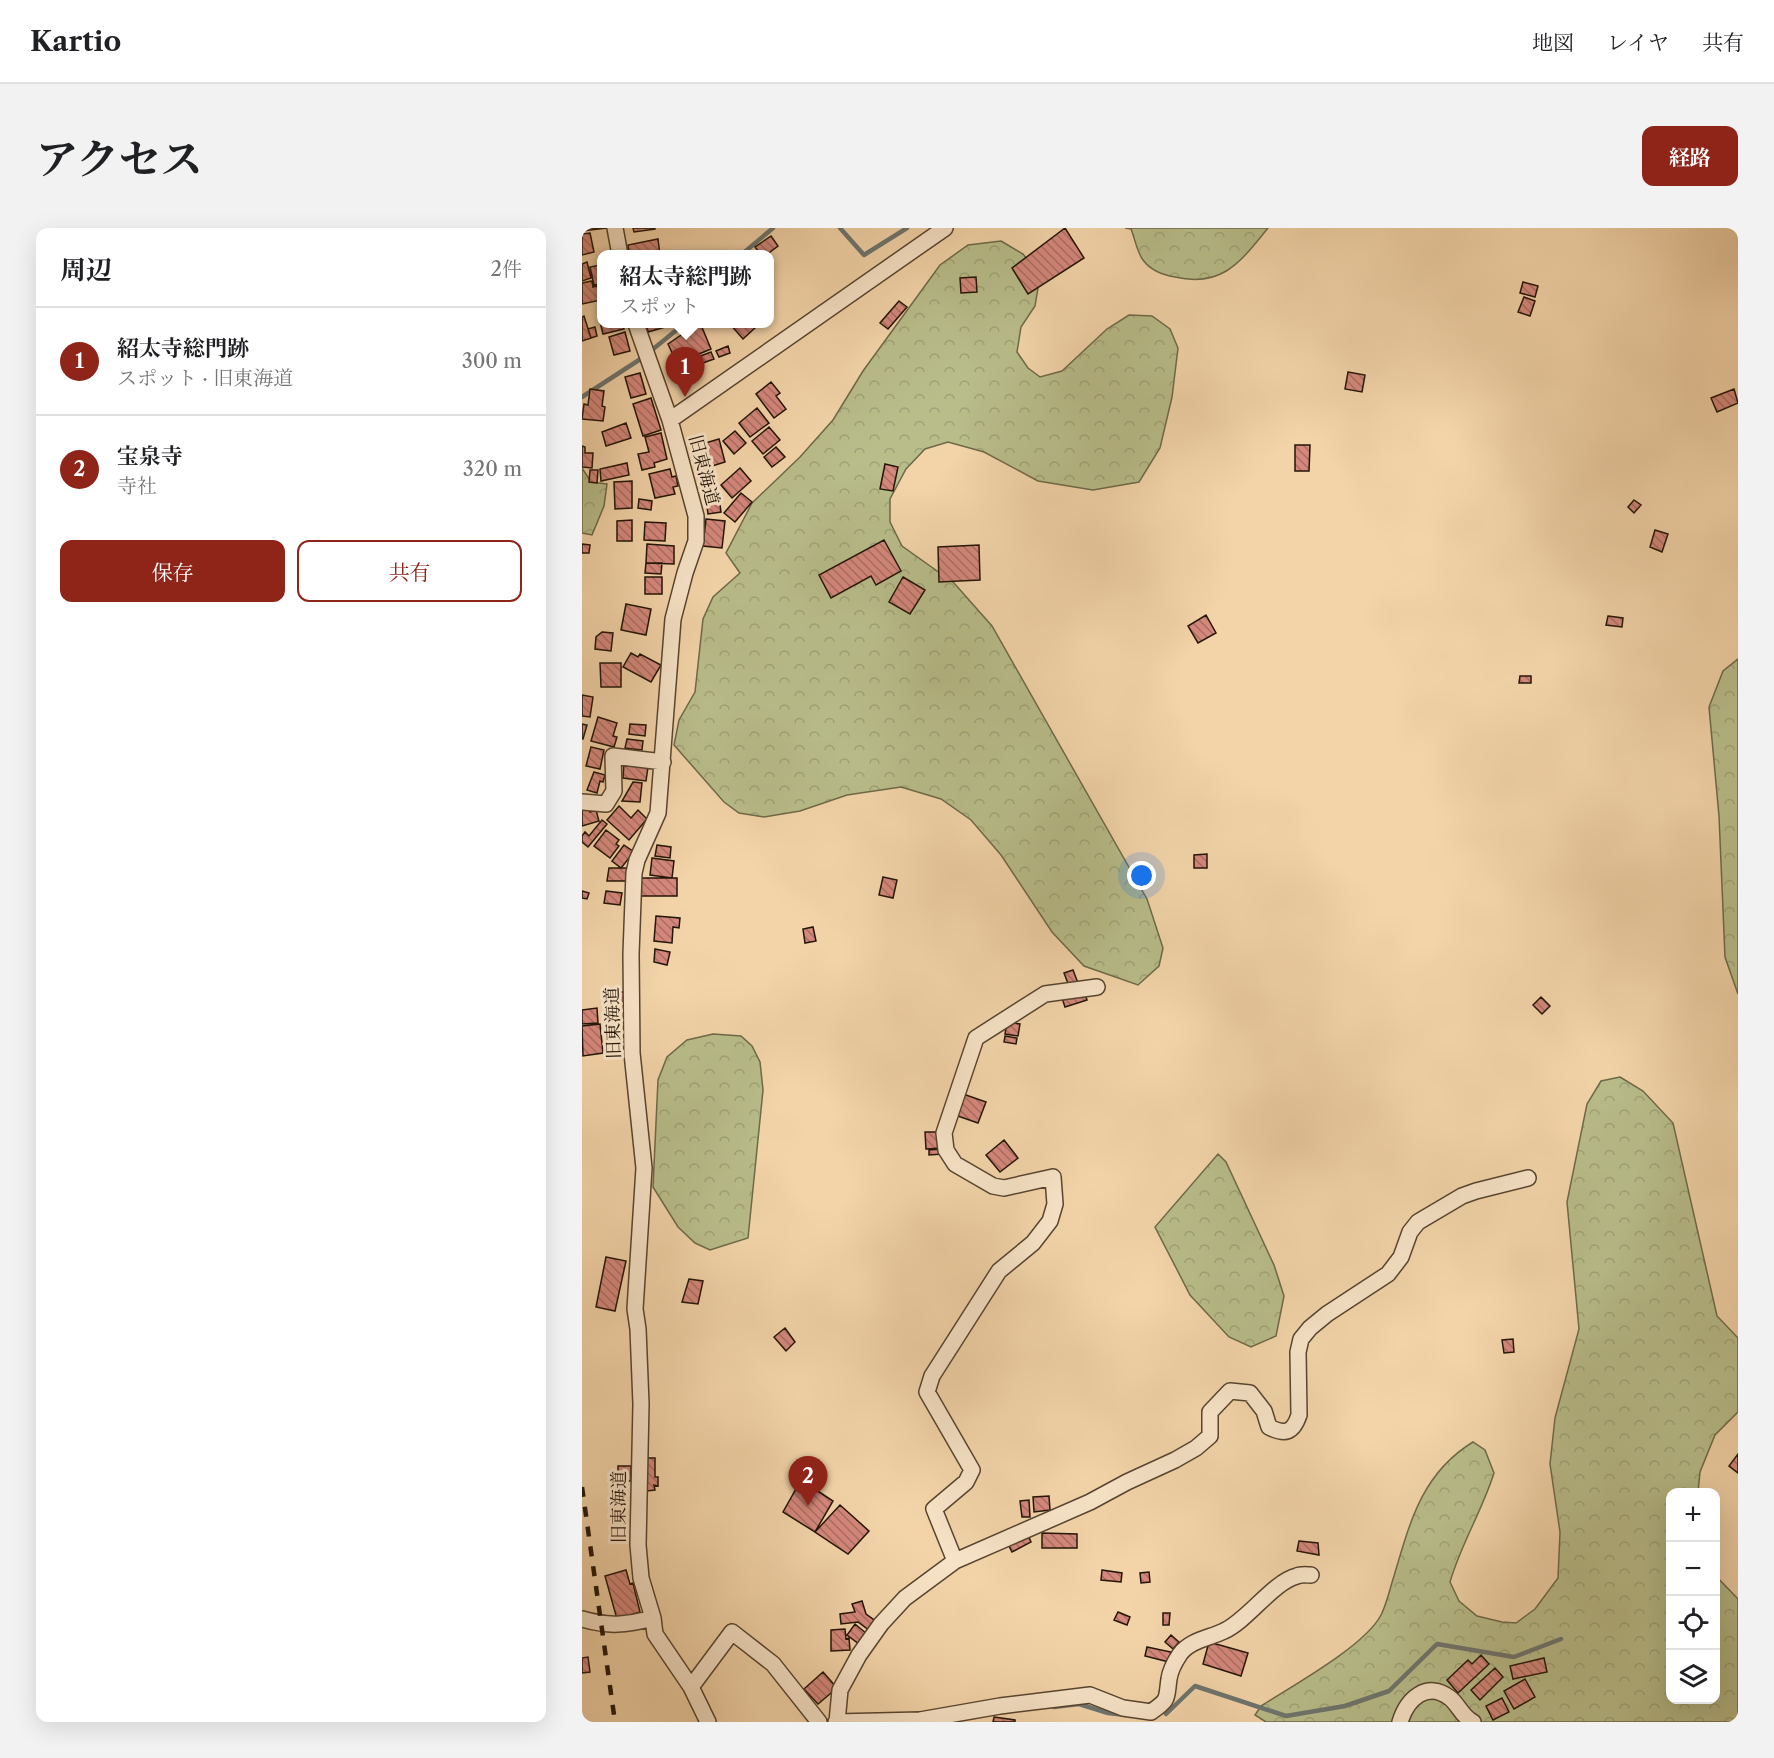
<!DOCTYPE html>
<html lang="ja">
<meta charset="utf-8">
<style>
body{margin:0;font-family:"Libre Caslon Text","Noto Serif JP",serif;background:#f2f2f2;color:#202124}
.controls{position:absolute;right:18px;bottom:18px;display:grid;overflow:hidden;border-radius:12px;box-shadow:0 6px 24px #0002}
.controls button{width:54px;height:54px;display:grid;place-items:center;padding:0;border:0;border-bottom:2px solid #e0e0e0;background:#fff;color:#202124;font:30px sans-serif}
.you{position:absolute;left:560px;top:648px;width:21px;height:21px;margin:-15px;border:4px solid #fff;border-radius:50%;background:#1a73e8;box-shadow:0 0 0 9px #1a73e833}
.badge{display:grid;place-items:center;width:39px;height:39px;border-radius:50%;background:#8f2418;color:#fff;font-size:20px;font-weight:700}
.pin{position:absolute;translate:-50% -50px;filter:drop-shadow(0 2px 3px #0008)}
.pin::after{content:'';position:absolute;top:32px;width:21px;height:18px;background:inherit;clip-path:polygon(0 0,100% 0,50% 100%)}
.popup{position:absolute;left:15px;top:22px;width:177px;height:78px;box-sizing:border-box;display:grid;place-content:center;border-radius:12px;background:#fff;filter:drop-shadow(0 2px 4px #0005);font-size:20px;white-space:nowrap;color:#757577}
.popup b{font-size:22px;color:#202124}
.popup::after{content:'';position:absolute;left:50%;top:100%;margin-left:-12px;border:12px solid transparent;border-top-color:#fff}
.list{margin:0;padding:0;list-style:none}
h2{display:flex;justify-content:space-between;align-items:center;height:78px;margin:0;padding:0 24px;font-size:26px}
h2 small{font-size:20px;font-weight:400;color:#757577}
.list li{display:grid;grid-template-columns:39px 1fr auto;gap:18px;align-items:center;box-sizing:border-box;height:108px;padding:0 24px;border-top:2px solid #e0e0e0}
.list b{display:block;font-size:22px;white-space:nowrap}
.list p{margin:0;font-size:20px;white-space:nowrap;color:#757577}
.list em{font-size:20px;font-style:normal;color:#757577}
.actions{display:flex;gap:12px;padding:18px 24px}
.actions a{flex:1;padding:14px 0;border:2px solid #8f2418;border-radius:12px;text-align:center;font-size:21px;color:#8f2418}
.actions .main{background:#8f2418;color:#fff}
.icon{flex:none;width:33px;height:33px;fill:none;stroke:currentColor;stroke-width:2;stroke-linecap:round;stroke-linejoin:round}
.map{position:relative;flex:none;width:1156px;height:1494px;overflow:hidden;border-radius:12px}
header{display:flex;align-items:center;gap:36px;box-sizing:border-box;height:84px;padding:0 30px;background:#fff;border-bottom:2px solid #e0e0e0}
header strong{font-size:28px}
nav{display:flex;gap:33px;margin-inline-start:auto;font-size:21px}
.intro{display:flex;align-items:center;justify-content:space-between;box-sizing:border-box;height:144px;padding:0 36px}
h1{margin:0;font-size:42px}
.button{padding:15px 27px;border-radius:12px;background:#8f2418;color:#fff;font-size:21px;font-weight:700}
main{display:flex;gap:36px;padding:0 36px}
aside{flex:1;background:#fff;border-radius:12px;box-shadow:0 6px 24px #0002}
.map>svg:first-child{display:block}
.forest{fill:url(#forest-crowns);stroke:#6e6948;stroke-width:1.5}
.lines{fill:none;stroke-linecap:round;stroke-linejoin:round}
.stream{stroke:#6e756f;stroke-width:4.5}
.building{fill:url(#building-back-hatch);stroke:#231507;stroke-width:1.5}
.minor-casing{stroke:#574530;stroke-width:18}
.minor{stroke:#f7e3c7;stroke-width:15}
.rail{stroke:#231507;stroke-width:4.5;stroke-dasharray:10 10;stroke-linecap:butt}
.labels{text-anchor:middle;stroke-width:6;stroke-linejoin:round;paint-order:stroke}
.street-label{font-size:18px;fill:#231507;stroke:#f7e3c7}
</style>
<header>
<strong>Kartio</strong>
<nav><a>地図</a><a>レイヤ</a><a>共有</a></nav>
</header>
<div class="intro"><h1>アクセス</h1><a class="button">経路</a></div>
<main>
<aside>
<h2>周辺<small>2件</small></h2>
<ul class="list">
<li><span class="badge">1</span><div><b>紹太寺総門跡</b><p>スポット · 旧東海道</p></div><em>300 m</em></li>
<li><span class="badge">2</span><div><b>宝泉寺</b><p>寺社</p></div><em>320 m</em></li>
</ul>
<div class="actions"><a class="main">保存</a><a>共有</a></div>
</aside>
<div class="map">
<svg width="1156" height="1494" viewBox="0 0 1156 1494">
<defs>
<pattern id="forest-crowns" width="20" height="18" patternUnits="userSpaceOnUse" patternTransform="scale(1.5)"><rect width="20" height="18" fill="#b8bd8a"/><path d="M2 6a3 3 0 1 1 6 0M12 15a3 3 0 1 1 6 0" fill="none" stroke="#9ea276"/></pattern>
<pattern id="building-back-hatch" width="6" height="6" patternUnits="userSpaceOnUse" patternTransform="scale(1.5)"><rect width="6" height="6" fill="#d5887c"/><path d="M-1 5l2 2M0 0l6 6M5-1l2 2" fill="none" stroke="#ac6e64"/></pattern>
</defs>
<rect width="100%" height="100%" fill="#f3d4a9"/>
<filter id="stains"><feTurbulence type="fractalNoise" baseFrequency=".00333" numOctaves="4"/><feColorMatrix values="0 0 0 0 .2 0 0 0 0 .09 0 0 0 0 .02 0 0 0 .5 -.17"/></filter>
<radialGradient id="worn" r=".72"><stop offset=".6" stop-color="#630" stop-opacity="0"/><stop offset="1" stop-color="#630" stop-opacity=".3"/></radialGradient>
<!-- forest -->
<path class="forest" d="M543 0H686C659 33 641 60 593 49 581 47 569 43 561 32 555 24 553 11 549 1Z
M419 13 441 26 458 48 453 78 439 99 435 124 446 140 458 149 480 143 525 101 547 87 570 88 588 101 596 120 590 169 578 220 557 254 511 262 456 253 402 224 366 214 343 221 324 241 308 271V294L320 318 372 355 410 398 565 671 581 720 577 738 556 757 502 738 470 704 419 627 389 592 359 571 319 559 265 567 218 583 182 589 157 585 142 574 92 517 97 492 113 464 121 391 131 369 158 345 144 325 170 275 218 229 251 192 281 143 358 37 386 17Z
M0 240 9 254 25 256 22 278 10 307 0 305Z
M1156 431V766L1143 729 1137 588 1127 479 1141 443Z
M131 806 159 808 170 818 178 834 181 862 166 1010 128 1022 113 1015 96 999 71 959 76 852 85 829 105 812Z
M1038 849 1061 863 1091 895 1135 1088 1156 1110V1184L1133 1207 1118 1244 1116 1264H1088V1472H1134V1348L1156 1371V1494H684L673 1487 679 1478C710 1458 783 1418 799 1387 805 1375 808 1360 812 1348 828 1294 840 1245 891 1214L903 1222 912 1245C900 1283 879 1316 868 1354L877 1373 895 1388 920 1394 934 1395 953 1381 976 1350 978 1304 968 1236 973 1190 997 1101 985 974 1005 876 1019 853Z
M636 926 644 934 692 1037 702 1068 694 1108 669 1119 647 1109 608 1067 573 999Z"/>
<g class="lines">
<!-- stream -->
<path class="stream" d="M258 0 282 27 325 0
M159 27 191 0
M0 169 60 130 102 96
M472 1479 497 1476 526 1485 543 1487
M584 1486 613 1458 704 1488 763 1478 807 1463 855 1416 932 1429 979 1411"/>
</g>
<!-- building -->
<path class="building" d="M0 0H25L0 3Z
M51 0H73V1L52 4Z
M483 0 502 30 446 66 430 40Z
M8 5 12 24 0 27V6Z
M189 8 196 18 184 27H179L173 19Z
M76 11 78 27H47L46 17Z
M5 34 9 50 0 53V36Z
M19 37V56L12 57 8 39Z
M394 49 395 64 379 65 378 50Z
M10 53 11 59 18 57 19 72 0 76V55Z
M941 54 956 58 953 69 938 65Z
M942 69 953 73 948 88 936 84Z
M317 73 325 79 306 101 298 95Z
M19 85V96H40L42 101 21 106 16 86Z
M2 88 9 110 0 113V89Z
M64 96H87V98L66 104Z
M110 96 119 97 129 121 112 128 116 136 99 144 86 116 105 103 104 98Z
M148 96H171L174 99 161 111Z
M13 99 15 108 9 110 6 101Z
M43 104 48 123 32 127 27 109Z
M146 118 148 125 137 129 134 123Z
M129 124 132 131 118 136 116 129Z
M766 144 783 147 780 164 763 161Z
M58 145 64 166 49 170 43 149Z
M189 154 198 165 194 168 204 181 192 190 174 166Z
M8 161 22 163 20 178 23 179 21 193 0 191 2 176 6 177Z
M1152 161 1156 175 1135 184 1129 170Z
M69 170 79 202 61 208 51 176Z
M175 180 187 195 168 209 157 195Z
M44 195 49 210 24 218 20 204Z
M187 199 198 212 181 226 170 213Z
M153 203 164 215 152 226 141 213Z
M79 205 85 231 72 235 73 239 60 242 56 226 67 224 63 209Z
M137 211 143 234 130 238 132 244 117 248 113 231 123 228 120 216Z
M713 217H728L727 243H713Z
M0 218 3 219V225H11L10 240 0 239Z
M194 219 203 229 190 239 182 229Z
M45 235 47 247 19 253 18 241Z
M303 236 316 239 311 263 298 261Z
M158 240 169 253 150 270 139 257Z
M88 241 90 249 94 248 96 258 91 259 93 266 73 270 67 246Z
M8 242H16L15 255 7 254Z
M50 253V280L33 281 32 254Z
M136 262 139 284 126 286 123 264Z
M159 265 170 274 153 294 142 285Z
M57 271 70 273 69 282 56 280Z
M1052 272 1059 277 1052 285 1046 279Z
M124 291 143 293 140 320 121 318Z
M50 292V313H35V293Z
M63 294 84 295 83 313 62 312Z
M1073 302 1086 306 1080 324 1068 319Z
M302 312 319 343 294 357 289 348 249 370 237 347Z
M0 316 8 317 7 325H0Z
M65 316 92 318V336L64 335Z
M397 317 398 352 357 354 356 319Z
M64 335H80L79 346 63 345Z
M63 349H80V366H63Z
M321 349 343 362 328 386 307 374Z
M44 376 69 381 64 407 39 402Z
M624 387 634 405 616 415 606 398Z
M1026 388 1041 390 1040 399 1024 397Z
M20 404 31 405 29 423 13 421 14 409Z
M49 425 56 429 58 426 79 437 69 454 41 439Z
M18 435H39V459H19Z
M938 448H949V455H937Z
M0 467 11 469 8 489 0 488Z
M16 489 35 495 31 508 35 509 32 519 9 513Z
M0 496 5 497 1 511H0Z
M48 496 64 497 63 508 47 506Z
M45 511 61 513 60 522 43 520Z
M9 519 22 522 18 541 4 538Z
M42 535 66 539 64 553 41 550Z
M12 544 23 547 21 554 18 553 15 565 5 562Z
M51 554 60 555 58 574 40 573Z
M6 578 8 584 14 582 17 593 0 598V580Z
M37 578 49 590 56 582 65 591 47 612 25 592Z
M20 592 25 596 6 619 0 614V608L3 604 7 608Z
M24 602 37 612 34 616 37 618 28 630 12 618Z
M42 617 52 624 39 640 30 633Z
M75 617 89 619 88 630 73 628Z
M625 626V640H612V627Z
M70 630 92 633 90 650 68 647Z
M27 640H46V653H25Z
M301 649 315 652 311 670 297 667Z
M59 650H95V668H59Z
M0 663 7 665 5 671 0 670Z
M24 663 40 665 38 677 22 675Z
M74 688 98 690 97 700 91 699 90 715 72 713Z
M231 699 234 713 223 715 221 701Z
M73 721 88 724 85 737 72 734Z
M491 742 496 755 487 758 482 745Z
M502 763 505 772 483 779 480 770Z
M37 764H44L43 774H36Z
M959 769 968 778 960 786 951 777Z
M15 780 16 795 0 796V782Z
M425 794 438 796 436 808 423 806Z
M18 796 21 825 1 828 0 798Z
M423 808 435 810 434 816 422 814Z
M381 866 404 874 396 895 373 887Z
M343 904H359L360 920 344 921Z
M422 912 436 930 418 944 404 927Z
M359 921 360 926 347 927V922Z
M24 1029 44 1033 33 1083 14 1079Z
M107 1051 121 1053 116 1076 100 1074Z
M203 1100 213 1114 204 1123 192 1109Z
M931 1111 932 1124 922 1125 920 1112Z
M1156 1226V1245L1147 1238Z
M65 1230H73V1249H76V1258L72 1257 73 1262 65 1263Z
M36 1238H49V1253H36Z
M219 1252 251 1273 233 1304 201 1284Z
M467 1268 468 1282 452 1284 451 1269Z
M447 1272 448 1289H440L438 1273Z
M258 1277 287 1303 266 1326 233 1304Z
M460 1305 495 1306V1320H460Z
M446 1307 449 1314 430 1324 426 1316Z
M717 1313 736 1315 737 1327 715 1323Z
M44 1342 48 1356 51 1355 58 1384 35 1391 23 1348Z
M520 1342 540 1345 539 1354 519 1352Z
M567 1344 568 1354 559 1355 558 1345Z
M280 1373 284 1386 295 1394 288 1403 276 1394 259 1396 258 1386 273 1384 270 1376Z
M536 1384 548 1389 545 1397 532 1392Z
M581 1385H588L587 1397H581Z
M273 1396 285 1406 277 1416 265 1407Z
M263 1401 264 1411 267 1410 268 1422 249 1423V1402Z
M589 1407 597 1414 591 1421 583 1414Z
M627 1414 666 1425 659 1448 621 1436Z
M565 1419 589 1424 587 1434 563 1428Z
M899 1427 907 1436 876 1465 865 1452 886 1432 890 1436Z
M6 1429 8 1444 0 1445V1430Z
M962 1430 965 1444 931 1451 928 1438Z
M913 1440 921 1449 898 1472 889 1462Z
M241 1444 255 1460 236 1476 222 1461Z
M943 1451 953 1469 932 1481 922 1463Z
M920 1470 927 1484 911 1492 904 1478Z
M412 1489 433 1492V1494H411Z"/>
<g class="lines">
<!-- minor casing -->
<g class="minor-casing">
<path id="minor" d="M33 0 38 27
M54 96 88 192 114 288V313L103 345 91 391 76 585 55 632 52 645 49 726 50 825 62 940 53 1081 56 1101 59 1176 56 1317 59 1350 71 1390 73 1406 109 1459 126 1494
M88 192 363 0
M0 574 24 576 32 563 31 528 81 534
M373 1333 352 1281 384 1254 390 1242 345 1164 350 1148 417 1043 451 1015 468 993 473 976 471 949 422 960 411 958 373 936 364 922 362 905 394 810 463 766 515 759
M0 1391C27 1399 44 1397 71 1390
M109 1459 150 1404 191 1436 237 1494
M254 1494 338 1492 418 1478 508 1467 541 1480 569 1484C588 1471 584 1471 587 1451 588 1443 594 1432 598 1426 608 1412 628 1410 642 1403 666 1392 691 1354 715 1348 719 1346 725 1347 729 1347
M255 1494 258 1462 277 1427 299 1396 323 1370 373 1333 508 1274 545 1254 593 1232 614 1220 628 1208V1184L648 1163 668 1165 682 1183 687 1199C703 1207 711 1205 717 1187L716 1124 719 1111 728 1100 745 1086 806 1046 819 1029 828 1004 836 994 880 968 894 963 946 950
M818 1494C825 1471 845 1452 868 1470 877 1477 880 1489 891 1494"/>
</g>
<!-- minor -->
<use href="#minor" class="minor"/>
<!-- rail -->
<path class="rail" d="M0 1259 33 1494"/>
</g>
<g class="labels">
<!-- street labels -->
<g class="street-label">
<text transform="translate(122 242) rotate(75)" y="6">旧東海道</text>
<text transform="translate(31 795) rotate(-92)" y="6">旧東海道</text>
<text transform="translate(37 1279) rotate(-90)" y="6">旧東海道</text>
</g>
</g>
<rect width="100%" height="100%" filter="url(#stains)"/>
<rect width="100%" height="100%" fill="url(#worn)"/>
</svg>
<div class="controls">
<button>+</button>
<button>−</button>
<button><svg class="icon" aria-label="locate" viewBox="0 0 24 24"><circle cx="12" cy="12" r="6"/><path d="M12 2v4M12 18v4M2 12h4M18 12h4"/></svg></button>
<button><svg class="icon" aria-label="layers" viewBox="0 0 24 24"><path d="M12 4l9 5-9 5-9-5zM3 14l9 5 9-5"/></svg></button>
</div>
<div class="you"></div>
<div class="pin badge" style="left:103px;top:169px">1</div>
<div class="popup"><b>紹太寺総門跡</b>スポット</div>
<div class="pin badge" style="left:226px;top:1278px">2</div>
</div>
</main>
